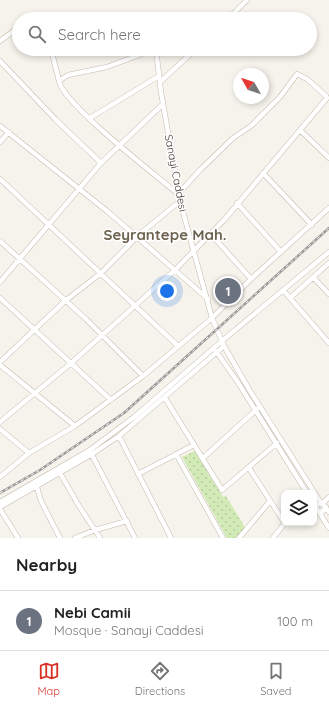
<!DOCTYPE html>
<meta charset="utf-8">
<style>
body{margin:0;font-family:Quicksand,sans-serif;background:#f6f6f6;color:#222}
.controls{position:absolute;right:12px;bottom:12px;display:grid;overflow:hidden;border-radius:8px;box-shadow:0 2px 6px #0003}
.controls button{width:36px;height:36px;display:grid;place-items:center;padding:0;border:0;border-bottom:1px solid #e0e0e0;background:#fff;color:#222;font:20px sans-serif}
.compass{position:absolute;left:233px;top:68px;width:36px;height:36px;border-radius:50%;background:#fff;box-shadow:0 2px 6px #0003;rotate:309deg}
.you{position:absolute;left:167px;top:291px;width:14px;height:14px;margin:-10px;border:3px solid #fff;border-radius:50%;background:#1a73e8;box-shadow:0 0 0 6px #1a73e833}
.badge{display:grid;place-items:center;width:26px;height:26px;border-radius:50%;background:#d93025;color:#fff;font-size:13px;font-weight:700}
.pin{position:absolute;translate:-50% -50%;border:2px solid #fff;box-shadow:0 1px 4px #0006}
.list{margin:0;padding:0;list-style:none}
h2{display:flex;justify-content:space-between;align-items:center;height:52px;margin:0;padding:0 16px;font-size:17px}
h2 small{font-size:13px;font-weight:400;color:#767676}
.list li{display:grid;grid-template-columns:26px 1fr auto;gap:12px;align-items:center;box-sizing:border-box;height:60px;padding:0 16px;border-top:1px solid #e0e0e0}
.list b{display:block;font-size:15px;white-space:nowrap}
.list p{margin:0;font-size:13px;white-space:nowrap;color:#767676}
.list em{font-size:13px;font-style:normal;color:#767676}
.icon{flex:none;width:22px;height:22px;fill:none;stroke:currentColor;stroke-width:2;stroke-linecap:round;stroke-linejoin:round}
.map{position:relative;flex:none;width:329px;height:538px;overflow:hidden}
.search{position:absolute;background:#fff;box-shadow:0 2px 6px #0003;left:12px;right:12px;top:12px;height:44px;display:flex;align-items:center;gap:10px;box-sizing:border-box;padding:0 14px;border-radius:22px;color:#767676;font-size:15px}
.sheet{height:112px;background:#fff}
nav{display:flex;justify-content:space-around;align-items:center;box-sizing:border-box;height:56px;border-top:1px solid #e0e0e0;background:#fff;font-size:11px;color:#767676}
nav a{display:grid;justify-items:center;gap:2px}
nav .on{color:#d93025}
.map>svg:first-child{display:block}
.park{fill:url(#park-dots)}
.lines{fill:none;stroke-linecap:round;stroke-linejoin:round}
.minor-casing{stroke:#c2bbae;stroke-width:5.5}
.minor{stroke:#fff;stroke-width:4.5}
.rail-casing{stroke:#9a9a9a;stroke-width:2.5}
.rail{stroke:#fff;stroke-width:1;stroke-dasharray:3;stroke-linecap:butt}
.labels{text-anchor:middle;stroke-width:3;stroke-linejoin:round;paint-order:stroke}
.street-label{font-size:11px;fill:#4b4439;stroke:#fff}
.district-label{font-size:15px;font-weight:bold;fill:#6e6250;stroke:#fff}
</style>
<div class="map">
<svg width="329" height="538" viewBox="0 0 329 538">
<defs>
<pattern id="park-dots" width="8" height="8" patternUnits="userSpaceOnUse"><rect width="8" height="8" fill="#d2eab5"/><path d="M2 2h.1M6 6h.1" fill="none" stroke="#b6ca9c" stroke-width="1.8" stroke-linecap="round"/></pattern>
</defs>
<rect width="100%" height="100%" fill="#f6f3ec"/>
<!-- park -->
<path class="park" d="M195 451 223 497 226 496 246 529 238 538H227L182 457Z"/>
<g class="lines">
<!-- minor casing -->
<g class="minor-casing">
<path id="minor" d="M31 19H38
M228 19 247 0
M0 41 19 27
M51 49 59 81
M156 49 161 92 180 201 212 318 224 346 250 391 321 503
M0 61 56 120 101 163
M160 82 196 49
M90 118 159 76
M0 126 107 211 208 299
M301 131 329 158
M0 142 9 132
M263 173 312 225
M0 179 178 346
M237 203 281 252
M210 233 251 279
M0 241 86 319 143 376
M313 277 329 294
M0 282 101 163 163 104
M283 290 329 343
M0 298 111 400
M290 298 329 263
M216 351 239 384 307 493
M0 362 65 301 101 273 140 234 180 201
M0 365 75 426
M165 398 222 490 277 443
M0 422 70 364 176 269 225 219 327 98 326 96 307 79 297 74 280 97 251 126 233 138 200 170 178 194C156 175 63 104 59 81L68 75 107 67 155 49
M0 429 29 453
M119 436 171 538
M91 453 135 538
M176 454 223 538
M203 458 257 409
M249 468 284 522
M60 473 79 506 100 538
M138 474 194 445
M0 477 29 453 75 426 143 376 212 318 251 279 329 208
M37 487 41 501 60 538
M0 502 90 450 134 417 223 340 329 252
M323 503 329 497
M0 507 92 454 119 436 224 346
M326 507 322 512 318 511 316 508 318 504 322 503 329 512
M0 509 18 538
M319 512 329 528
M75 538 95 530 127 521
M239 538 270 501
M273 538 285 523"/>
</g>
<!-- minor -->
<use href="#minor" class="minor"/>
<!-- rail casing -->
<g class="rail-casing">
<path id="rail" d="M0 493 40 470 124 413 329 228"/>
</g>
<!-- rail -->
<use href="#rail" class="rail"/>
</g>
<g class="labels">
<!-- street labels -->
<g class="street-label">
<text transform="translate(176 173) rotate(79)" y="4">Sanayi Caddesi</text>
</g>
<!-- district labels -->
<g class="district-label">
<text x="165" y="240">Seyrantepe Mah.</text>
</g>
</g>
</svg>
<div class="controls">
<button><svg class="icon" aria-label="layers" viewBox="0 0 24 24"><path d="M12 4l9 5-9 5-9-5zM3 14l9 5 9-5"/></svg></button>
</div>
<svg class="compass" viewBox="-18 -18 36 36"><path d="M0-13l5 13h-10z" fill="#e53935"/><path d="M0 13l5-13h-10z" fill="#767676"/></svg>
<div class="you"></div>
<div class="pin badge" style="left:228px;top:291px;background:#6b7280">1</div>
<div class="search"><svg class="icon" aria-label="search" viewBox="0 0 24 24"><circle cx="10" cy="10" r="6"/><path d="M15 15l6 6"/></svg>Search here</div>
</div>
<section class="sheet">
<h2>Nearby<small></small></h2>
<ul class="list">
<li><span class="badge" style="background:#6b7280">1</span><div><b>Nebi Camii</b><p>Mosque · Sanayi Caddesi</p></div><em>100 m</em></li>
</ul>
</section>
<nav>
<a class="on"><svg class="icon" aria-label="map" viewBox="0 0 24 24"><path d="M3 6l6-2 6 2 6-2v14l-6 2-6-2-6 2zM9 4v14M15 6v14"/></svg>Map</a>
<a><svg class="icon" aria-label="directions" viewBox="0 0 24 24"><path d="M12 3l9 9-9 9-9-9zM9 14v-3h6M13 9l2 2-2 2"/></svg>Directions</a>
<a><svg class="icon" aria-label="saved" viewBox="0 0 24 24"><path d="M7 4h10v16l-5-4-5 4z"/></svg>Saved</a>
</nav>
